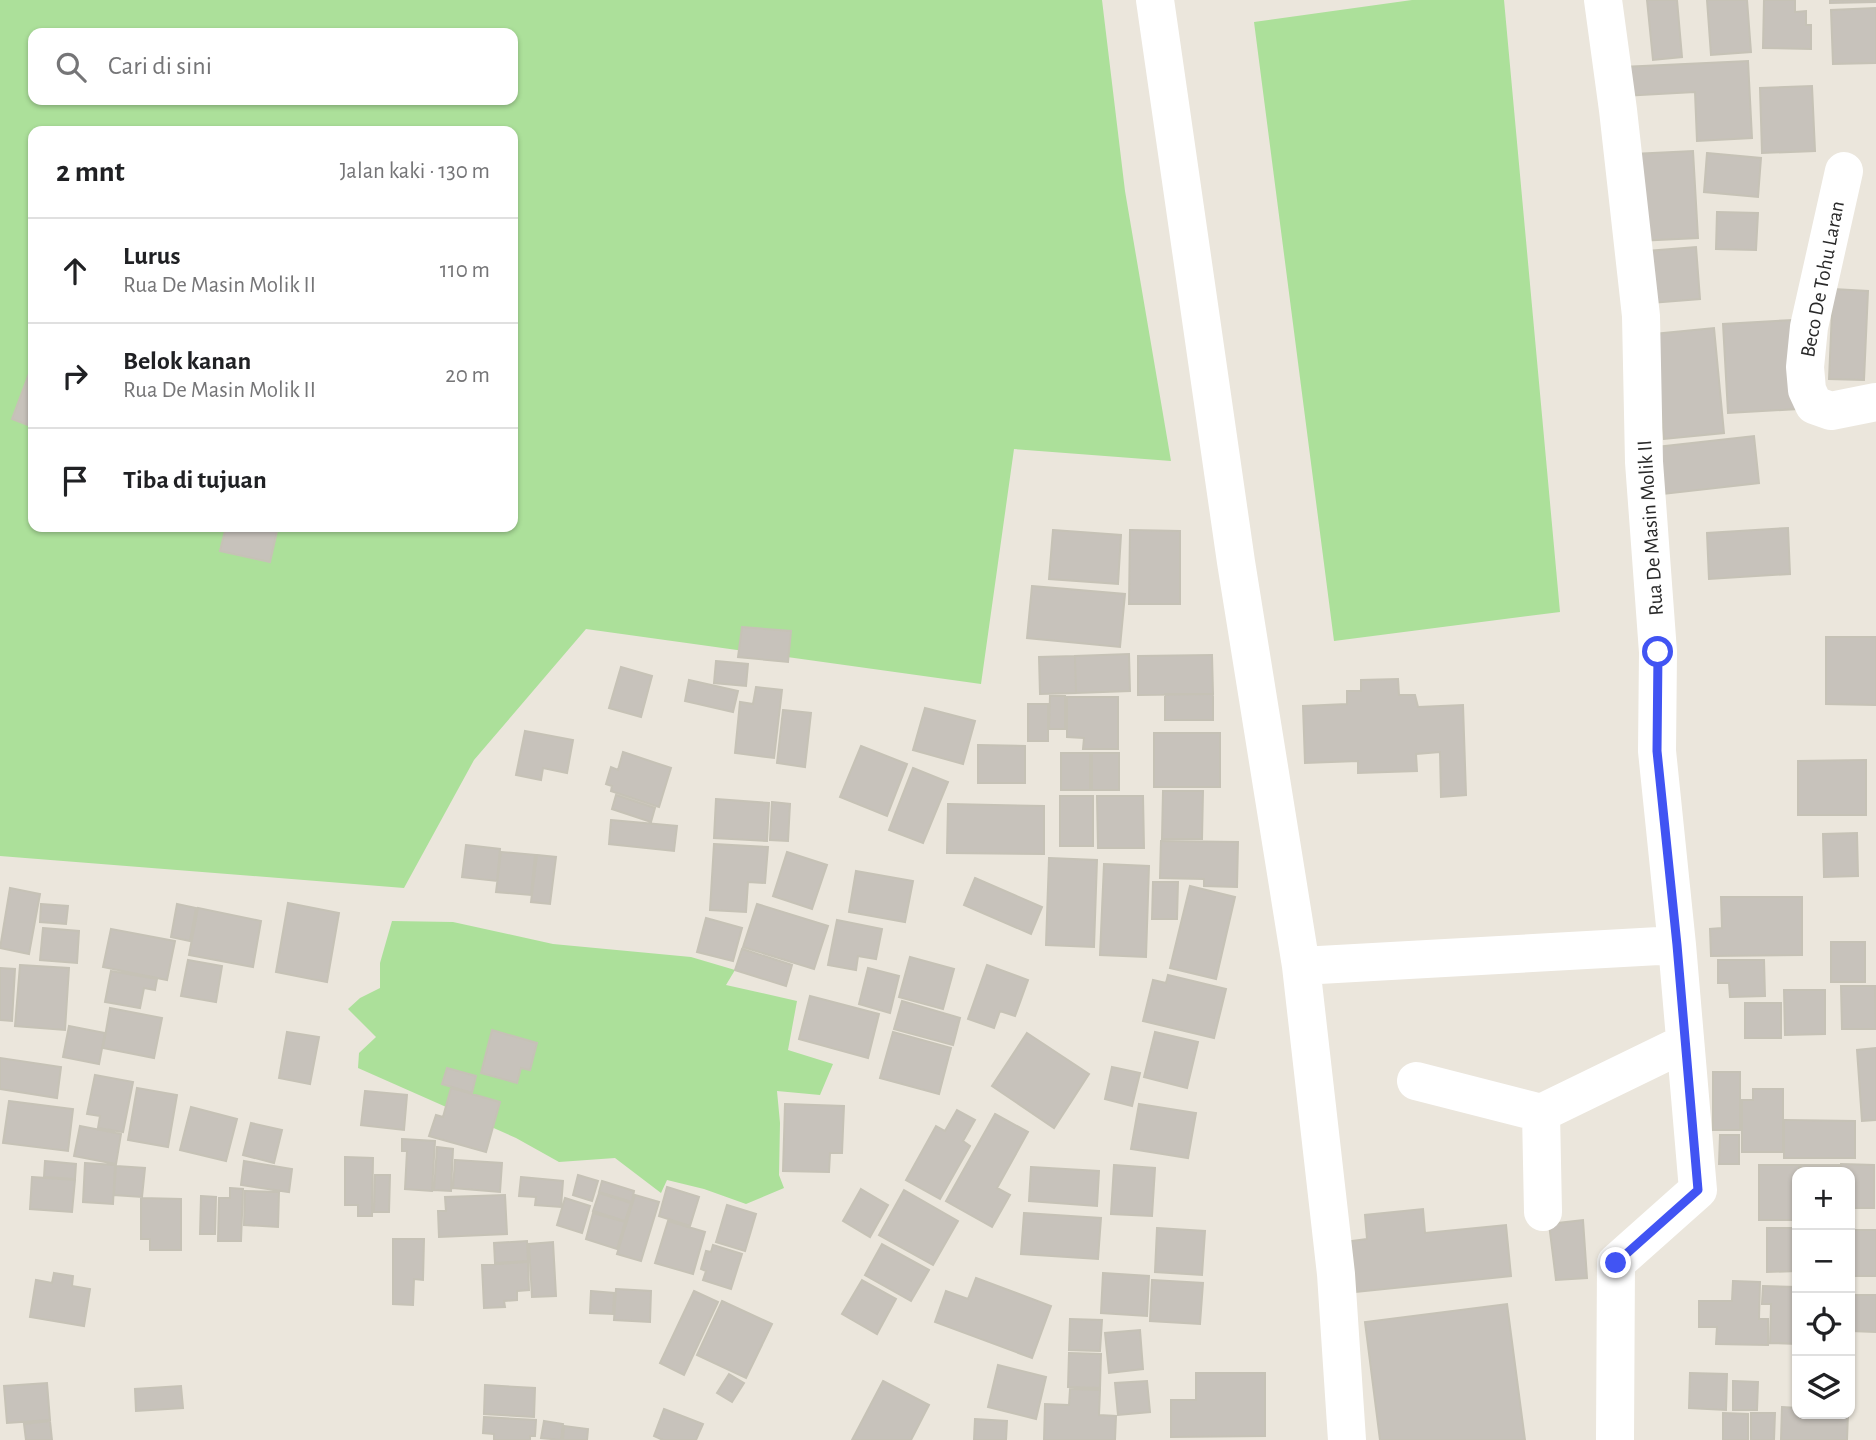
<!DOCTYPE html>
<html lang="id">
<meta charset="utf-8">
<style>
body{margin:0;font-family:"Alegreya Sans",sans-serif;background:#f2f2f2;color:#202124}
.controls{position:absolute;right:21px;bottom:21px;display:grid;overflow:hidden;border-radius:14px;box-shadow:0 2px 5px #0004}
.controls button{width:63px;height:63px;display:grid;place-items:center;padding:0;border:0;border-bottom:2px solid #e0e0e0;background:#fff;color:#202124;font:35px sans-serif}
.stop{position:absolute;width:21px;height:21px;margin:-16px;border:5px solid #4154f3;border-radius:50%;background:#fff}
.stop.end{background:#4154f3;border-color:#fff;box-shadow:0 2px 7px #0008}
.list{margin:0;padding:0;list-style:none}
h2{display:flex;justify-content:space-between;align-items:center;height:91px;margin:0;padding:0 28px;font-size:30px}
h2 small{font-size:23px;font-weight:400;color:#757577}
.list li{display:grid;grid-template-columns:46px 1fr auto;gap:21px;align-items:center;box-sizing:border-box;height:105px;padding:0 28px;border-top:2px solid #e0e0e0}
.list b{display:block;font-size:26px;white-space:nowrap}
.list p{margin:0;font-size:23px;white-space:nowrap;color:#757577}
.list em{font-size:23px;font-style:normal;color:#757577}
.icon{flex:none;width:38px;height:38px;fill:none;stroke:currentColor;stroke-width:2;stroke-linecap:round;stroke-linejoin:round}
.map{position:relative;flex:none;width:1876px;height:1440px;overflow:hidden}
.search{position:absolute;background:#fff;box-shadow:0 2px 5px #0004;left:28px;top:28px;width:490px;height:77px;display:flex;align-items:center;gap:18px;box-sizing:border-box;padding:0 24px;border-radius:14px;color:#757577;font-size:26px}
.panel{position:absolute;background:#fff;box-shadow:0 2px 5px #0004;left:28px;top:126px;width:490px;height:406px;border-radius:14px}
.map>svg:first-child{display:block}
.green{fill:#ace09a;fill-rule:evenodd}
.building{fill:#c7c2bb;stroke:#c6c2b6;stroke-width:2}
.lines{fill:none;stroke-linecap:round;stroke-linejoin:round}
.street{stroke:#fff;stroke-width:38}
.route{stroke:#4154f3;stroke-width:9}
.labels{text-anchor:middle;stroke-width:6;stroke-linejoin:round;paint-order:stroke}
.street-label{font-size:21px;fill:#292929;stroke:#fff}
</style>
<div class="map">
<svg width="1876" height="1440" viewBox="0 0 1876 1440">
<rect width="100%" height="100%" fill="#ebe6dc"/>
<!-- green -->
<path class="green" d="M0 0H1102L1125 191 1171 461 1014 449 981 684 586 629 474 760 404 888 0 856ZM33 33H513V100H33ZM33 131H513V527H33Z
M1412 0H1504L1560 612 1334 641 1254 22Z
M392 921 453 922 553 944 691 957 735 970 726 985 797 1001 788 1050 833 1064 820 1095 777 1091 780 1123 779 1175 784 1188 746 1204 704 1189 667 1180 661 1193 615 1158 559 1162 516 1138 358 1068 359 1053 376 1037 348 1009 360 998 380 988V963Z"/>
<!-- building -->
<path class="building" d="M1647 0H1677L1682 57 1653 60Z
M1707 0H1747L1751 52 1711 55Z
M1764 0H1795V12L1806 11V25H1811V49L1763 48Z
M1830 0H1876V2L1830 3Z
M1876 8V63L1833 64 1831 10Z
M1748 61 1752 138 1697 141 1695 92 1623 96 1622 67Z
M1812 86 1815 151 1762 153 1760 88Z
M1693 151 1698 238 1638 241 1633 154Z
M1707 153 1761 158 1758 197 1704 192Z
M1717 212 1758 213 1756 250 1716 249Z
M1696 247 1700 299 1651 303 1647 251Z
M1833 289 1868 291 1864 380 1829 379Z
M1793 320 1798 409 1728 413 1723 324Z
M1714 328 1724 433 1664 439 1654 334Z
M33 363V427L12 419Z
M1754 436 1759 483 1663 494 1657 447Z
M226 527H278L270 562 220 551Z
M1788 528 1790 574 1709 579 1707 533Z
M1053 530 1121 535 1118 584 1049 579Z
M1130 530 1180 531V604H1129Z
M1032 586 1125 594 1120 647 1027 638Z
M742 627 791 631 788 662 738 657Z
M1826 637H1876V705L1826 704Z
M1129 654 1130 691 1076 693 1075 656Z
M1212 655 1213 694 1138 695V656Z
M1075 656 1076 693 1040 694 1039 657Z
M716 661 748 664 746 686 714 683Z
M621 667 652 676 641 717 609 708Z
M1398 679 1399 695H1415L1418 707 1463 705 1466 795 1441 797 1440 752 1416 754 1417 771 1358 773V761L1305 763 1303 706 1347 704V691H1361V680Z
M689 680 738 691 733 712 685 701Z
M756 687 782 690 774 758 735 753 740 702 753 704Z
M1165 694H1213V720H1165Z
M1050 696H1065V729H1049Z
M1067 697H1118V749H1083L1084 738 1067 737Z
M1028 704H1048V741H1028Z
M925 708 975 721 963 764 913 750Z
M783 710 811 713 805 767 777 763Z
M525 731 573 740 567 773 543 768 541 780 516 775Z
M1154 733H1220V787H1154Z
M978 745 1025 746V783H978Z
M861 746 907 764 887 816 840 797Z
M623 752 671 768 659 807 611 791 612 786 606 784 611 767 618 770Z
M1061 753H1090V790H1061Z
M1092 753H1119V790H1092Z
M1866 760V815H1798V761Z
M913 768 948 782 923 843 889 830Z
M1163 791H1203L1202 839H1162Z
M616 795 655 808 651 822 612 809Z
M1060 796H1093V846H1060Z
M1097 796H1143L1144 848H1098Z
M716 799 769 803 767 841 714 838Z
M772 802 790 804 788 841 770 840Z
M948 804 1044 806V854L947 853Z
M611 820 677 826 674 851 609 844Z
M1857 833 1858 876 1824 877 1823 834Z
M1161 841 1238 842 1237 887 1204 886V879L1160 878Z
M714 844 768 847 765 883 748 882 746 912 710 910Z
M466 845 500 849 497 881 462 877Z
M501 852 535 855 531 895 496 892Z
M787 852 827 865 812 909 773 896Z
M537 855 556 857 550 904 531 902Z
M1049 858 1097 860 1094 947 1046 945Z
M1104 864 1149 866 1146 957 1100 955Z
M856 871 913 881 905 922 849 912Z
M975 878 1042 907 1031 934 964 905Z
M1153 882H1178L1177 919H1152Z
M1190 886 1235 897 1216 979 1170 968Z
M10 888 40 894 29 954 0 948Z
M1721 897H1802V955L1711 956 1710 929 1722 928Z
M288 903 339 913 327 982 276 972Z
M41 904 68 906 66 924 40 922Z
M177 904 196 908 190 941 171 937Z
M757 904 828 926 814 969 743 947Z
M198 908 261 921 253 967 189 955Z
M706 918 742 928 733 961 697 952Z
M837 920 882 929 876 959 858 956 856 970 828 965Z
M43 928 79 931 77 963 40 960Z
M111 929 175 941 167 980 103 967Z
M1831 942H1865V982H1831Z
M742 949 792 965 786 986 735 970Z
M910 957 954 969 943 1009 899 997Z
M188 960 222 966 216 1002 181 996Z
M1718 960H1764L1765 996 1730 997 1729 983H1718Z
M20 965 69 968 65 1030 15 1026Z
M987 965 1028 980 1015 1016 1000 1011 994 1028 968 1019Z
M0 968 15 969 12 1021 0 1020Z
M868 968 899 976 890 1013 859 1004Z
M111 971 157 979 155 990 144 988 140 1008 105 1002Z
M1168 975 1226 989 1214 1038 1143 1021 1153 980 1166 983Z
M1841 986H1875L1876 1029H1842Z
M1784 990H1825V1034L1785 1035Z
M810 996 879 1014 868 1058 799 1039Z
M902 1001 960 1018 953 1045 894 1029Z
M1745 1003H1781V1038H1745Z
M110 1008 162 1018 154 1058 103 1048Z
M69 1026 105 1033 99 1064 63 1057Z
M492 1030 537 1043 530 1070 521 1068 517 1083 481 1073Z
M287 1032 319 1037 310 1084 279 1078Z
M893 1032 951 1048 939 1094 880 1078Z
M1155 1032 1198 1042 1187 1088 1144 1077Z
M1027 1033 1089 1074 1054 1128 992 1086Z
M1876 1048V1120L1862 1121 1857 1050Z
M0 1058 61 1067 57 1098 0 1089Z
M1112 1067 1140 1073 1132 1106 1105 1099Z
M447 1068 476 1076 472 1093 442 1084Z
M1713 1072H1740V1130H1713Z
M95 1075 133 1082 123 1132 98 1128 100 1116 87 1114Z
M137 1088 177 1095 168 1147 128 1140Z
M451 1088 500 1102 486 1152 429 1136 436 1115 443 1117Z
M1753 1089H1783V1152H1742V1100H1753Z
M365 1091 407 1095 404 1130 361 1125Z
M9 1101 73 1109 68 1151 3 1143Z
M785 1104 844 1106 842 1153H830L829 1172 783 1171Z
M1139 1104 1196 1113 1188 1158 1131 1149Z
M191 1107 237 1119 226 1161 180 1150Z
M957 1110 975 1120 963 1141 970 1146 940 1199 906 1180 936 1126 945 1131Z
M995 1114 1028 1132 997 1188 1010 1195 992 1227 946 1201Z
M1784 1120 1855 1121V1158H1784Z
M251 1123 282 1130 274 1163 243 1155Z
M80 1126 121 1134 116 1164 74 1156Z
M1720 1135H1739V1164H1719Z
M402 1139 435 1141 432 1191 405 1189 407 1151H402Z
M437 1147 453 1149 451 1191 434 1190Z
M345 1157 373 1158 372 1216H358V1205H345Z
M455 1160 502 1163 500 1192 453 1188Z
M45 1161 76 1164 75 1179 44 1177Z
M244 1161 292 1169 289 1192 241 1185Z
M85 1163 115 1165 113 1204 83 1202Z
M1841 1164 1874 1165V1208H1850V1172H1841Z
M1114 1165 1155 1168 1152 1216 1111 1214Z
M1759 1165H1799V1172H1797V1220H1759Z
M1801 1165H1839V1172H1801Z
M116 1166 145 1168 142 1197 114 1195Z
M1031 1167 1099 1171 1097 1206 1029 1201Z
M375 1175H390L389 1212H374Z
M578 1175 598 1181 592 1201 573 1195Z
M32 1177 75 1180 72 1212 30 1209Z
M521 1177 563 1181 561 1207 535 1205 536 1197 519 1196Z
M602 1181 634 1191 632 1202 599 1192Z
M667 1187 699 1197 690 1226 659 1216Z
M230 1188 243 1189 241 1241H218L219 1198H230Z
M861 1189 888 1205 870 1237 843 1221Z
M904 1190 958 1221 933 1265 879 1235Z
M245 1191 279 1192 278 1227 244 1225Z
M599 1193 631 1203 625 1221 593 1211Z
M505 1195 507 1234 439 1237 438 1211H446L445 1197Z
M635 1195 659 1202 641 1261 617 1254Z
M201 1196 216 1197 215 1234H200Z
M141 1198 181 1199V1250H150V1239H141Z
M565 1198 590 1206 582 1233 557 1225Z
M727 1205 756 1214 745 1251 716 1242Z
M1423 1209 1425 1233 1506 1225 1511 1276 1356 1292 1351 1241 1367 1239 1365 1215Z
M593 1213 625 1222 617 1249 586 1239Z
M1024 1213 1101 1218 1098 1259 1021 1254Z
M1583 1220 1587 1278 1556 1280 1549 1224Z
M668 1221 705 1232 693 1274 655 1263Z
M1157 1228 1205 1231 1202 1275 1155 1272Z
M1767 1228H1797V1271L1767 1272Z
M1850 1230H1876V1276H1850Z
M393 1239H424L423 1280 414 1279 413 1305 393 1304Z
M527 1241 528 1261 495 1263 494 1243Z
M553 1242 556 1296 532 1297 529 1244Z
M882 1244 929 1270 911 1301 865 1275Z
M713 1245 742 1254 731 1289 703 1280 706 1271 701 1269 706 1251 711 1252Z
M528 1262 529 1290 517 1291V1300L504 1301 505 1307 484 1308 482 1265Z
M54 1273 73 1276 72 1286 90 1289 84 1326 30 1317 36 1280 52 1283Z
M1103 1273 1149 1276 1147 1316 1101 1313Z
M976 1278 1051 1306 1032 1358 935 1322 946 1291 968 1299Z
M862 1280 896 1299 877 1334 842 1314Z
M1152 1280 1203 1283 1200 1324 1150 1321Z
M1733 1281 1760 1282 1759 1319H1768V1345L1716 1344 1717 1327H1699V1301H1732Z
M1763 1286 1797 1287V1344L1770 1343 1771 1304H1762Z
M616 1289 651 1291 650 1322 614 1320Z
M591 1291 614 1293 613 1314 590 1313Z
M694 1291 718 1302 684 1375 660 1363Z
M1852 1295H1876V1332L1851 1331Z
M722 1301 772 1324 746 1378 697 1355Z
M1507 1304 1525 1440H1380L1365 1322Z
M1070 1319 1102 1320 1100 1351 1069 1350Z
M1140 1330 1143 1369 1109 1373 1105 1333Z
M1069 1353 1101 1354 1100 1388 1068 1387Z
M998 1365 1046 1377 1036 1419 988 1407Z
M1196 1373H1265V1436L1171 1437V1400H1196Z
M1690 1373 1727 1374 1726 1410 1689 1408Z
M729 1374 744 1383 732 1402 717 1393Z
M883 1381 929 1405 911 1440H852Z
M1147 1381 1150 1412 1118 1415 1115 1383Z
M1733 1381 1758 1382 1757 1410H1733Z
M47 1383 50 1420 7 1423 4 1386Z
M485 1385 535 1388 534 1417 484 1414Z
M181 1386 183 1408 136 1411 135 1389Z
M1070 1389 1100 1390 1099 1415 1116 1416 1115 1440H1044L1045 1404 1069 1405Z
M1782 1407 1797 1408V1414H1848L1847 1440H1781Z
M664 1409 703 1424 696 1440H663L654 1436Z
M1723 1413 1748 1414V1440H1723Z
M1751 1413H1775L1774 1440H1751Z
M484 1417 536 1420 535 1436H530V1440H494V1434L483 1433Z
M975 1419 1007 1421 1006 1440H974Z
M50 1421 52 1440H26L24 1424Z
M544 1421 563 1424 561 1440 541 1438Z
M564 1426 588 1429 587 1440H563Z"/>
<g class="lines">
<!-- street -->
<path class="street" d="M1155 0 1236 562 1301 966
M1603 0 1618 110 1641 316 1644 462 1658 652 1657 751 1677 945 1698 1190 1616 1263 1615 1440
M1844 171 1809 327 1805 367 1807 390 1814 405 1831 411 1876 402
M1416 1081 1541 1113
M1543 1212 1541 1113 1685 1043
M1347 1440 1336 1274 1301 966 1677 945"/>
</g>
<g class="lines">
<!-- route -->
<path class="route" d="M1616 1263 1698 1190 1677 945 1657 751 1658 652"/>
</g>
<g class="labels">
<!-- street labels -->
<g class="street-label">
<text transform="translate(1822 279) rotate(-79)" y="7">Beco De Tohu Laran</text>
<text transform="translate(1650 528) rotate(-94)" y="7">Rua De Masin Molik II</text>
</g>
</g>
</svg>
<div class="controls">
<button>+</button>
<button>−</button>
<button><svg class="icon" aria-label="locate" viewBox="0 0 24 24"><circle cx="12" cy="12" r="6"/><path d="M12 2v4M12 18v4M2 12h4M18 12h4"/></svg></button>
<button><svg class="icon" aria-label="layers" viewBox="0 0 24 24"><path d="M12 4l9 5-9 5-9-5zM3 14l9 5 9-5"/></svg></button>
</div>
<div class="stop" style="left:1658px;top:652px"></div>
<div class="stop end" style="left:1616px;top:1263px"></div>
<div class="search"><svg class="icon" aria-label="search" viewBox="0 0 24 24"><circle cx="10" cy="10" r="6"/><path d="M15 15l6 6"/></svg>Cari di sini</div>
<section class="panel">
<h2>2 mnt<small>Jalan kaki · 130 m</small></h2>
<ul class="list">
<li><svg class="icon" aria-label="ahead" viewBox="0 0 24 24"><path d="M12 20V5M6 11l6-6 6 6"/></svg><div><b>Lurus</b><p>Rua De Masin Molik II</p></div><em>110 m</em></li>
<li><svg class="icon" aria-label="right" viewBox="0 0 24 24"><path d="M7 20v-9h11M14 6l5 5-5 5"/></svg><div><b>Belok kanan</b><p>Rua De Masin Molik II</p></div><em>20 m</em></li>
<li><svg class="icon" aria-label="arrive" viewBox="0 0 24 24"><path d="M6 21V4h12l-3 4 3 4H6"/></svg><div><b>Tiba di tujuan</b></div></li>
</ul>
</section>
</div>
